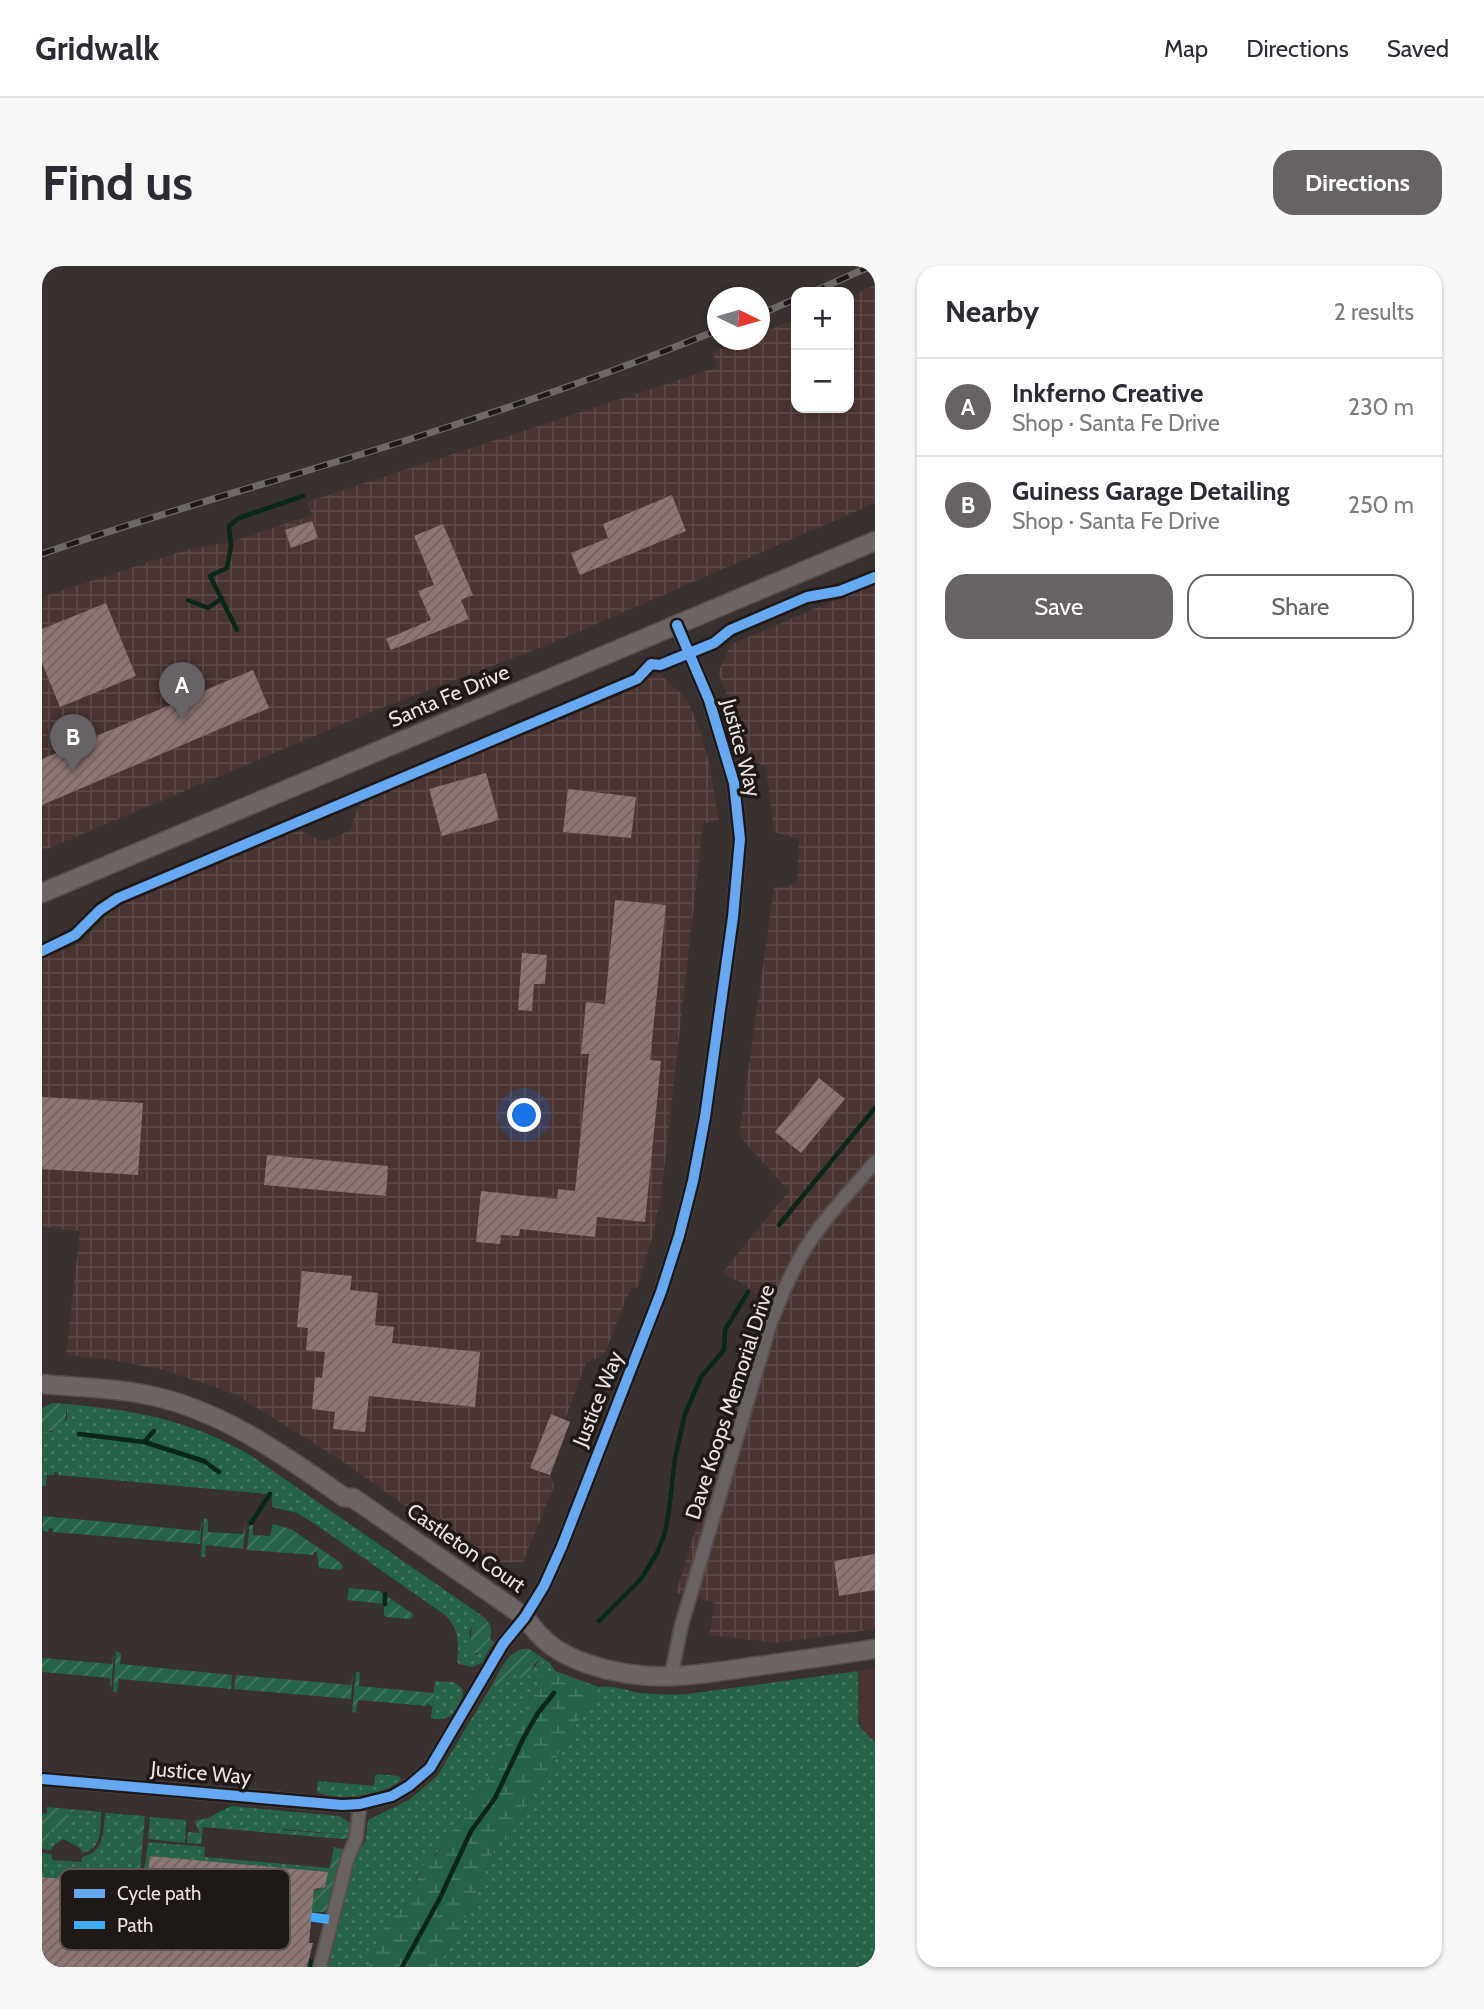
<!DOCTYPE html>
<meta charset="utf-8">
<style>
body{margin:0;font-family:Cabin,sans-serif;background:#f7f7f7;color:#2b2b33}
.controls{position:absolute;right:21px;top:21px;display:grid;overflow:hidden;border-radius:14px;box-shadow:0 2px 5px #0004}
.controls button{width:63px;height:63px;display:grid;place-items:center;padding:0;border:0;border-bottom:2px solid #e1e1e2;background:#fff;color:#2b2b33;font:35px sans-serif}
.compass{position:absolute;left:665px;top:21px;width:63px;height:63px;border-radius:50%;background:#fff;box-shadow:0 2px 5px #0004;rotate:95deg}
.you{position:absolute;left:483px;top:850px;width:24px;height:24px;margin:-18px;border:5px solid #fff;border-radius:50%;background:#1a73e8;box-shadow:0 0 0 10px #1a73e833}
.badge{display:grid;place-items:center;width:46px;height:46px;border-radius:50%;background:#666266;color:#fff;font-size:23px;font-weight:700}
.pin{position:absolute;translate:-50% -58px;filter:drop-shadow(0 2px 4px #0008)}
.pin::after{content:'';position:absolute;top:37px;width:24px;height:21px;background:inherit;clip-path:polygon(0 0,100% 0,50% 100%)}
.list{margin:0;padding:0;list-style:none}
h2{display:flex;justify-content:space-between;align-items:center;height:91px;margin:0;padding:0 28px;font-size:30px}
h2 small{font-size:23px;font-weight:400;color:#7c7c81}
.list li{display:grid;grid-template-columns:46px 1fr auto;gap:21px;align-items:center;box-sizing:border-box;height:98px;padding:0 28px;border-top:2px solid #e1e1e2}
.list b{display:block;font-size:26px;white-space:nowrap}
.list p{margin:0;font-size:23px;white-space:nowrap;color:#7c7c81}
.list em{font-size:23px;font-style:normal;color:#7c7c81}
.actions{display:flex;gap:14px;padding:21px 28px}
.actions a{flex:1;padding:16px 0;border:2px solid #666266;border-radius:21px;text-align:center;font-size:24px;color:#666266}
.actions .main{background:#666266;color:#fff}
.map{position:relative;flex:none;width:833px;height:1701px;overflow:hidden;border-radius:21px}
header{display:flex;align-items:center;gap:42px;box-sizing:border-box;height:98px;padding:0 35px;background:#fff;border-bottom:2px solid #e1e1e2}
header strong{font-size:33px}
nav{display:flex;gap:38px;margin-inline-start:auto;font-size:24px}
.intro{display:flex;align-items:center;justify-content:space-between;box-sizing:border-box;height:168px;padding:0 42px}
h1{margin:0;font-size:49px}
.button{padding:18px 32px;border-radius:21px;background:#666266;color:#fff;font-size:24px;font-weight:700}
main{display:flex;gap:42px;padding:0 42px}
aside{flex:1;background:#fff;border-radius:21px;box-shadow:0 2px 5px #0004}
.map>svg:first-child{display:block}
.built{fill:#473433}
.industrial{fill:url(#industrial-grid)}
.grass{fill:url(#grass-dots)}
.wetland{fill:url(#wetland-marsh)}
.garden{fill:url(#garden-furrows)}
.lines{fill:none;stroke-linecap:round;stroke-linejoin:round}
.stream{stroke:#092619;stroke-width:4.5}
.building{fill:url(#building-hatch)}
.street-casing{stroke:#554e4d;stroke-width:16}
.secondary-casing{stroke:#554e4d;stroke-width:21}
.street{stroke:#686262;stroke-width:12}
.secondary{stroke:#6d6564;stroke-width:18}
.rail-casing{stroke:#6e6968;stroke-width:7}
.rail{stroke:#1e1817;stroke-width:4.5;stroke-dasharray:13;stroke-linecap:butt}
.quiet{stroke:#42abf6;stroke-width:9;stroke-dasharray:18 9;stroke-linecap:butt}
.cycleway-casing{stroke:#1e1817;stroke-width:15}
.cycleway{stroke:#66a8f1;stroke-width:10}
.labels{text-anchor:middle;stroke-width:7;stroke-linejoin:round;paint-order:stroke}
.street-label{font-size:21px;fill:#ece4e3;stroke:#1e1817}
.key{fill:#1e1817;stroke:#5c5554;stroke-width:2}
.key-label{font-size:19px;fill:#ece4e3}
</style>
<header>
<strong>Gridwalk</strong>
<nav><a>Map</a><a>Directions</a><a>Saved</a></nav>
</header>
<div class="intro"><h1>Find us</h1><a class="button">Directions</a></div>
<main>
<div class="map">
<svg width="833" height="1701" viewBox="0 0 833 1701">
<defs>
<pattern id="industrial-grid" width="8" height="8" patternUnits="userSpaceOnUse" patternTransform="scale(1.75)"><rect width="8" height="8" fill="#473433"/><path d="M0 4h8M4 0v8" fill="none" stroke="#594847"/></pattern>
<pattern id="grass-dots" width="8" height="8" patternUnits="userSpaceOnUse" patternTransform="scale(1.75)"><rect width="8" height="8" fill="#266247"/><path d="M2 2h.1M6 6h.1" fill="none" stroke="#467861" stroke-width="1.8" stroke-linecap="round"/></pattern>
<pattern id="wetland-marsh" width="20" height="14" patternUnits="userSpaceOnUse" patternTransform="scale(1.75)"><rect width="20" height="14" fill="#266247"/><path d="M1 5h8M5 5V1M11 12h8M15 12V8" fill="none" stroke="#467861"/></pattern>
<pattern id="garden-furrows" width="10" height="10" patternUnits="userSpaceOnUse" patternTransform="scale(1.75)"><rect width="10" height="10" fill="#266247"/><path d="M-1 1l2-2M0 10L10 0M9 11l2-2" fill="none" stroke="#467861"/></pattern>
<pattern id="building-hatch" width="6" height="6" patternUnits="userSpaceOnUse" patternTransform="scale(1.75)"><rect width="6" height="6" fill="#8d7776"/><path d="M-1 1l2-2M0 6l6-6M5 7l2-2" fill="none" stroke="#716362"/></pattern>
</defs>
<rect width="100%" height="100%" fill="#383130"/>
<!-- built -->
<path class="built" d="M833 1402V1476L820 1464 815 1446 816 1405Z"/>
<!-- industrial -->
<path class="industrial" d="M833 19V237L508 378 339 442 0 585V331L147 283 192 275 270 249 265 236 676 101 670 86 704 74H718V68L754 53V142H807V31Z
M833 317V1363L736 1377 667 1369 673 1337 634 1327 724 1035 696 1015 681 1009 684 1002 747 925 697 870 732 622 755 618 757 573 732 566 724 500 706 494 691 442 676 407 688 379Z
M618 408 645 433 658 465 667 497 677 554 661 558 619 931 610 972 595 1022 589 1021 562 1089 544 1097 523 1154 528 1156 508 1209 512 1220 481 1296 446 1298 297 1193 193 1128 122 1104 70 1094 24 1089 38 965 0 961V692L32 680 45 670 73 640 87 633 253 562 281 576 307 565 315 544 323 532 381 510Z"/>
<!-- grass -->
<path class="grass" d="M25 1138C96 1145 145 1153 208 1189L439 1349 437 1352 435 1351 427 1366 433 1389 438 1386 444 1389 440 1397 430 1401 417 1398 415 1395C417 1376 417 1363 403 1349L273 1258 255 1247 230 1241V1226H226V1228L16 1209 17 1207 13 1206 12 1209H5L4 1220H0V1165L10 1166 25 1153Z
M499 1391 508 1397 513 1405 501 1409 445 1513 401 1579 376 1609 373 1621 366 1637 345 1653 326 1701H283L299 1640 303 1637 301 1633 312 1590 323 1576 326 1554 367 1534 395 1510 450 1419 454 1421 474 1403 493 1400Z
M816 1405V1456L820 1464 833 1476V1696L815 1701H396C404 1685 436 1634 435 1620L454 1580 465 1573 557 1421C570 1419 585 1425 598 1427 613 1428 629 1429 645 1428Z
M393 1415 412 1416 421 1423C421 1441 408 1458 389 1452Z
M336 1508 357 1510 359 1514C339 1531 298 1536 275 1526L276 1515 332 1520 333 1510Z
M189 1540 297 1550 309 1557 308 1569 241 1563V1566L169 1559 166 1552Z
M26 1546 59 1549C58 1565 60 1583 40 1587L38 1582 21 1573 12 1579 9 1584H5L8 1562Z
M63 1549 96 1554 90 1616 0 1608V1587L9 1588 10 1594 39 1596 40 1591C62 1586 61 1568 63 1549Z
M108 1551 144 1554 143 1577 106 1573Z
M106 1576 163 1581 162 1591 288 1602 286 1606 108 1590 106 1605H102Z"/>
<!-- wetland -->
<path class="wetland" d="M513 1405 557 1421 465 1573 454 1580 435 1620C436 1634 404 1685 396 1701H326L345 1653 366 1637 384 1592 393 1590 401 1579 445 1513 501 1409Z"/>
<!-- garden -->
<path class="garden" d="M10 1137 25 1138C24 1156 22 1167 0 1165V1142Z
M1 1250 158 1265 160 1253 158 1278 11 1266V1263L7 1262 6 1266 0 1265Z
M162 1252 166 1254V1266L201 1268 204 1256 201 1283 164 1279 163 1291H159Z
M208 1256 211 1259V1269L228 1270 231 1258 249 1263 299 1297 301 1302 298 1304 277 1302 275 1286H272L271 1289 205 1284Z
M307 1322 337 1325 371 1348V1350L368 1353 344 1351 342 1349V1338L305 1334Z
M439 1349C448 1356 451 1362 448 1373L452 1376 444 1389 438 1386 431 1388 427 1382C432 1370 425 1366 435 1351L437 1352Z
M480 1383H487L499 1391 489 1401 488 1409 479 1412 474 1411 473 1405 465 1410 459 1421H454L450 1419C458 1405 464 1388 480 1383Z
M72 1385 69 1425 68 1412 0 1406V1392L70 1398Z
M74 1385 79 1388 78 1398 190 1409 189 1423 77 1413 75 1426H71Z
M311 1406 309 1433 192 1423 194 1409 309 1419Z
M314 1406H318L317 1420 392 1427 390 1441 385 1437V1440L316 1434 314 1447 310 1446Z
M5 1541 59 1546V1549L26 1546 24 1564 8 1562 5 1584 0 1583V1547L5 1548Z
M63 1547 103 1550 98 1605H96L95 1620 0 1611V1608L90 1616 96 1554 63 1549Z
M166 1552 170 1559 308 1569 305 1573H300L161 1561 159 1578 145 1577 146 1566 158 1567 152 1555Z
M292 1581 304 1584 286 1646H270L272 1623 276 1624 288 1602Z"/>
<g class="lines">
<!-- stream -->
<path class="stream" d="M146 334 166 342 180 332
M195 364 168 310 185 302 189 280 187 260 197 252 261 230
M737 959 833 842
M37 1168 102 1176 112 1165
M102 1176 162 1195 177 1206
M209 1257 228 1228
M343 1338V1328
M557 1355 599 1313 615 1287 623 1267 627 1244 633 1192 643 1148 659 1111 682 1084 683 1064 706 1026
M269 1701V1695
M360 1701 398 1632 429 1565 453 1532 482 1471 496 1447 512 1427"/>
</g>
<!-- building -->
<path class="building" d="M630 229 644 265 538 309 529 287 566 272 561 258Z
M270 255 276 272 249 282 243 264Z
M401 258 431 329 419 334 427 353 349 384 344 373 389 354 376 325 392 319 372 270Z
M64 337 94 410 18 441 0 397V363Z
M211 404 227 442 0 539V493Z
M444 507 457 554 400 570 387 523Z
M526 523 594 531 589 572 521 566Z
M573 634 624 639 608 794 619 795 603 956 555 951 553 971 478 963 477 970 459 969 458 978 434 976 439 925 515 933 516 923 533 925 547 788H539L544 736 563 738Z
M480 687 505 689 503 718H492L490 745 476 744Z
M777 812 803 833 759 887 733 866Z
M0 831 101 837 96 909 0 903Z
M225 889 346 900 344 930 222 919Z
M260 1005 310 1010 308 1024 336 1027 333 1059 352 1061 350 1077 438 1086 433 1141 327 1130 323 1166 291 1163 293 1146 270 1143 273 1111 280 1112 283 1086 264 1084 266 1062 255 1061Z
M509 1148 528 1156 508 1209 488 1202Z
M833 1288V1324L797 1330 792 1295Z
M108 1590 286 1606 283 1621 272 1623 267 1677H271L265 1701H0V1611L95 1620 96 1604 106 1605Z"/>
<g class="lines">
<!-- street casing -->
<g class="street-casing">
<path id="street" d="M629 1411 639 1361 728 1059C737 1036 746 1012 759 990 778 956 808 926 833 896
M0 1513 300 1539 318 1538 350 1530 367 1520 388 1502 461 1378 483 1351 502 1320 520 1280 619 1026 637 970 651 915 663 851 691 651 698 573 692 517 667 434 635 359
M278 1701 306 1591 314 1573 318 1538"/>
</g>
<!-- secondary casing -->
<g class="secondary-casing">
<path id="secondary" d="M0 627 833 275
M0 1118C41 1122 83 1122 123 1133 189 1151 246 1192 302 1231L311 1232 483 1351C500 1376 517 1388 546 1398 608 1419 653 1409 716 1400 755 1395 794 1389 833 1383"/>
</g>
<!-- street -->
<use href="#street" class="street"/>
<!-- secondary -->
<use href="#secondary" class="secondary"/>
<!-- rail casing -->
<g class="rail-casing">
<path id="rail" d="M771 26 829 0
M718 48 754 33
M0 288C134 241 271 205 406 161 497 132 587 100 676 64"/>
</g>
<!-- rail -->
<use href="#rail" class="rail"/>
<!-- quiet -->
<path class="quiet" d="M269 1651 291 1654"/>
<!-- cycleway casing -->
<g class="cycleway-casing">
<path id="cycleway" d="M0 685 33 669 58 644 76 632 595 413 609 398 618 399 672 377 688 364 765 331 798 325 833 311
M0 1513 300 1539 318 1538 350 1530 367 1520 388 1502 461 1378 483 1351 502 1320 520 1280 619 1026 637 970 651 915 663 851 691 651 698 573 692 517 667 434 635 359"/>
</g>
<!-- cycleway -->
<use href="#cycleway" class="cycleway"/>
</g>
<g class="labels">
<!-- street labels -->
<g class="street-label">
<text transform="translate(407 430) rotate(-23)" y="7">Santa Fe Drive</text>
<text transform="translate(699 482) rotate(75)" y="7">Justice Way</text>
<text transform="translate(556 1133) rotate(-68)" y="7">Justice Way</text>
<text transform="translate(688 1136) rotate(-72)" y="7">Dave Koops Memorial Drive</text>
<text transform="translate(424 1282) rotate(35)" y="7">Castleton Court</text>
<text transform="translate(159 1507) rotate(5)" y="7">Justice Way</text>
</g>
</g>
<!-- legend -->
<rect x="18" y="1603" width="230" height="81" rx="10" class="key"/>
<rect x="32" y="1623" width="31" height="9" fill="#66a8f1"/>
<rect x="32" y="1655" width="31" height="8" fill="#42abf6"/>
<g class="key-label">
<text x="75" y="1634">Cycle path</text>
<text x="75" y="1666">Path</text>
</g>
</svg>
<div class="controls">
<button>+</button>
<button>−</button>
</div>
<svg class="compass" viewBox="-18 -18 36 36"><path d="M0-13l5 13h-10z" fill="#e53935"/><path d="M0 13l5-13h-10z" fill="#7c7c81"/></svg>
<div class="you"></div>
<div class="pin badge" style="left:140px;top:454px">A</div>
<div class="pin badge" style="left:31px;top:506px">B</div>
</div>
<aside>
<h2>Nearby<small>2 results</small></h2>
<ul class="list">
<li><span class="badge">A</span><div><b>Inkferno Creative</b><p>Shop · Santa Fe Drive</p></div><em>230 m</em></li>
<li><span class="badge">B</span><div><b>Guiness Garage Detailing</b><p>Shop · Santa Fe Drive</p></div><em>250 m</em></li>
</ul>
<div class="actions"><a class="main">Save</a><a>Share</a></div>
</aside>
</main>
